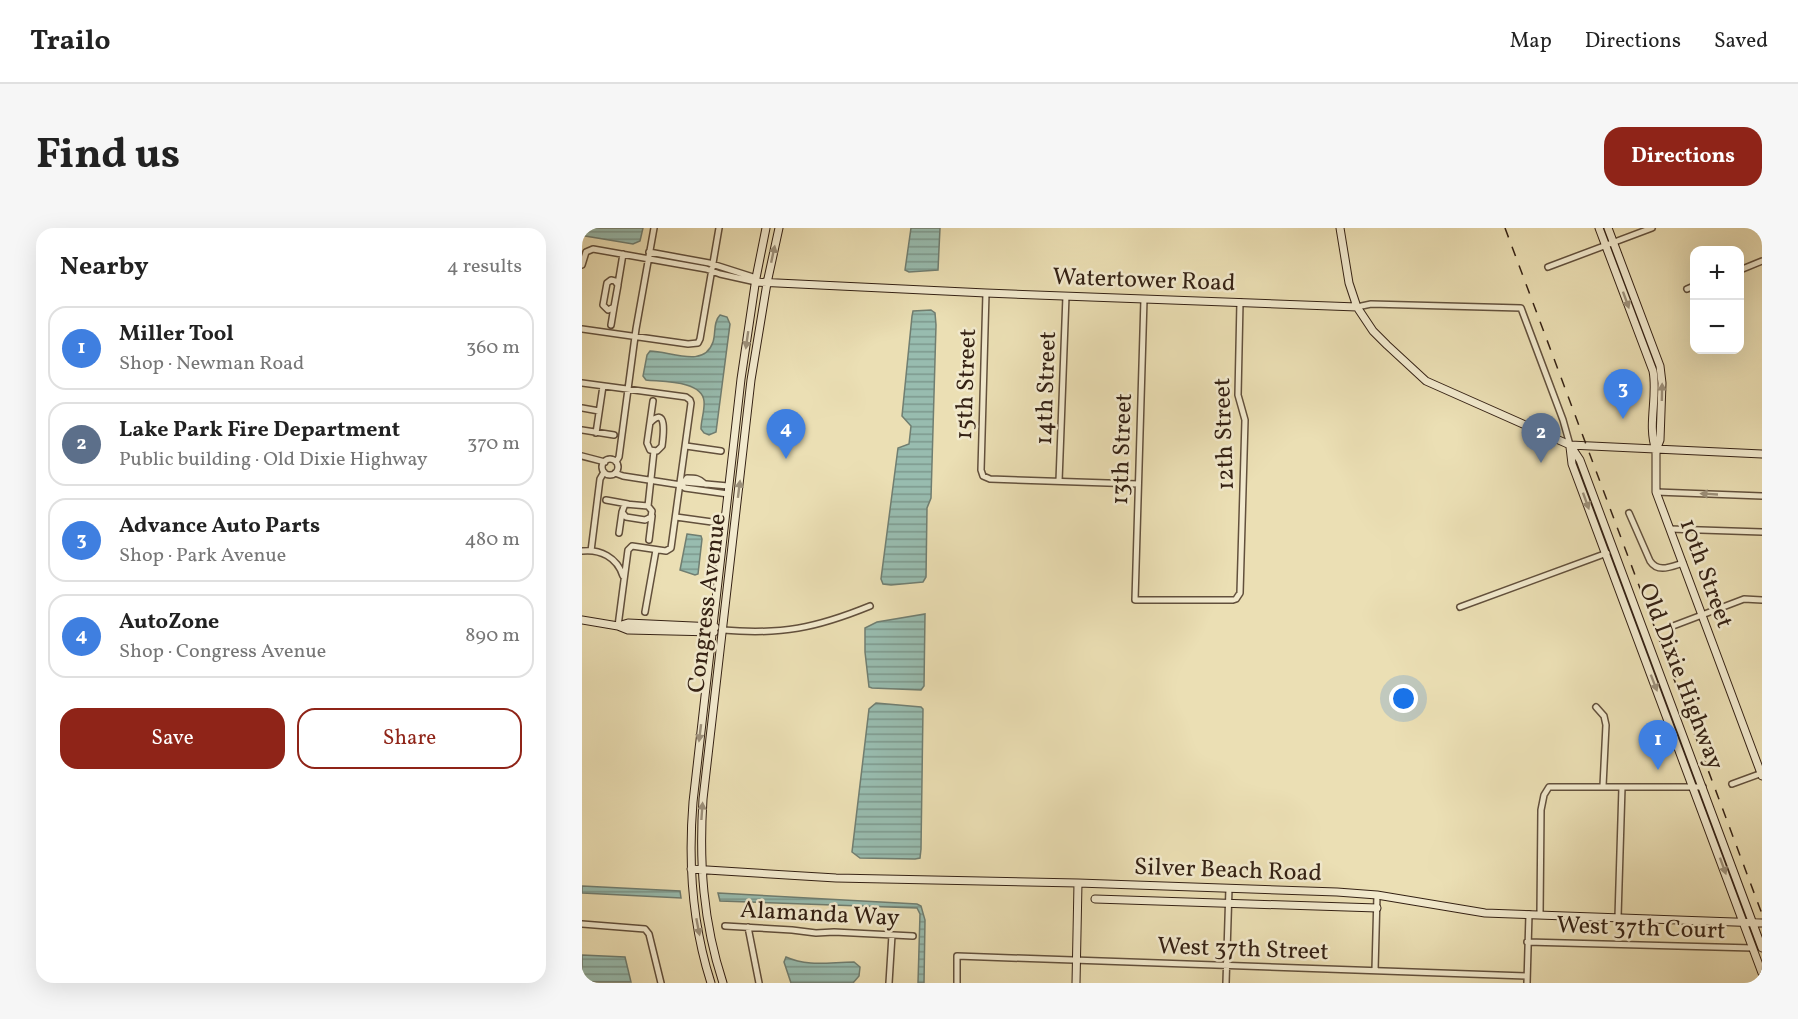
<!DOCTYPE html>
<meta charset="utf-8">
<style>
body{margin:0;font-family:Vollkorn,serif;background:#f6f6f6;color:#222}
.controls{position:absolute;right:18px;top:18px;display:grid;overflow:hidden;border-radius:12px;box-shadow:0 6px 24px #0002}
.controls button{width:54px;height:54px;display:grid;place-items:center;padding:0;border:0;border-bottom:2px solid #e0e0e0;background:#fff;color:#222;font:30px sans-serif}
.you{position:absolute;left:822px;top:471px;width:21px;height:21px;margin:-15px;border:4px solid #fff;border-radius:50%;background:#1a73e8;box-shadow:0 0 0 9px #1a73e833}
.badge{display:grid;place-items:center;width:39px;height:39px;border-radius:50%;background:#8f2418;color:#fff;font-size:20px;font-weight:700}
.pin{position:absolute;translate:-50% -50px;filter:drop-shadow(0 2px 3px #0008)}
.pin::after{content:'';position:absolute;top:32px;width:21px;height:18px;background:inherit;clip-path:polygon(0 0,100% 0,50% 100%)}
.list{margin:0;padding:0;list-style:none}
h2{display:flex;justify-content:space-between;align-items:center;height:78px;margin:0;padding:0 24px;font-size:26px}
h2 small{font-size:20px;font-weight:400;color:#767676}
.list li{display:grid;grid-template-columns:39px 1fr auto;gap:18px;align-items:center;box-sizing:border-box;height:84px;margin:0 12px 12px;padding:0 12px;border:2px solid #e0e0e0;border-radius:18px}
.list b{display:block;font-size:22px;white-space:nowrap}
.list p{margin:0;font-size:20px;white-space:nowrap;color:#767676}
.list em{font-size:20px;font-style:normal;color:#767676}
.actions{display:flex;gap:12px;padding:18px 24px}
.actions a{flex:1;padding:14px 0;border:2px solid #8f2418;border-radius:18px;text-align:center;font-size:21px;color:#8f2418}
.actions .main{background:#8f2418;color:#fff}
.map{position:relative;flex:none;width:1180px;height:755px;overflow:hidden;border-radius:18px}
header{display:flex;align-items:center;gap:36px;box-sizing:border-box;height:84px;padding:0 30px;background:#fff;border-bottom:2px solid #e0e0e0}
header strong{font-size:28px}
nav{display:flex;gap:33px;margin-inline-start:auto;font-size:21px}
.intro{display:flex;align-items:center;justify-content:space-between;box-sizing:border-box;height:144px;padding:0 36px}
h1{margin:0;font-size:42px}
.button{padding:15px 27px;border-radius:18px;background:#8f2418;color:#fff;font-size:21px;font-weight:700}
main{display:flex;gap:36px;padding:0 36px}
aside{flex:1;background:#fff;border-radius:18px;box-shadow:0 6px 24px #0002}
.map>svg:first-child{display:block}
.water{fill:url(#water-rules);stroke:#707e71;stroke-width:1.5}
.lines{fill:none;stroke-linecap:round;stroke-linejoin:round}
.street-casing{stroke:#62503c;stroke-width:8}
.secondary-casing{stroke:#342114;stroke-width:9}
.street{stroke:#f2eace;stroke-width:5}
.secondary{stroke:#f2eace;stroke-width:7}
.rail{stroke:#342114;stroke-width:1.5;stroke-dasharray:10 10;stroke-linecap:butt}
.oneway{fill:#9c907a}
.labels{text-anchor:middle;stroke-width:5;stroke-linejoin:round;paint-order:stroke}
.street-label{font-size:24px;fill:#342114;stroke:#f2eace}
</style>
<header>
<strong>Trailo</strong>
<nav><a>Map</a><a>Directions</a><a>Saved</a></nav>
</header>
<div class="intro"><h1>Find us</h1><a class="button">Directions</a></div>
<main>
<aside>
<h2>Nearby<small>4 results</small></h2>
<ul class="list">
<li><span class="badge" style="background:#3f7fe0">1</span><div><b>Miller Tool</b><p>Shop · Newman Road</p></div><em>360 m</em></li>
<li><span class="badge" style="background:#5c6f8a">2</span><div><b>Lake Park Fire Department</b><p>Public building · Old Dixie Highway</p></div><em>370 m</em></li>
<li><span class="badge" style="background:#3f7fe0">3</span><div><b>Advance Auto Parts</b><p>Shop · Park Avenue</p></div><em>480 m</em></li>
<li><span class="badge" style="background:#3f7fe0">4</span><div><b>AutoZone</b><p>Shop · Congress Avenue</p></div><em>890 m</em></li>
</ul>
<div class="actions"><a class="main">Save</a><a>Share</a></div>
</aside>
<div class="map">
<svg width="1180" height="755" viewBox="0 0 1180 755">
<defs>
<pattern id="water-rules" width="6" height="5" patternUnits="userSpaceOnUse" patternTransform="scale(1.5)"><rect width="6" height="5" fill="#98bcaf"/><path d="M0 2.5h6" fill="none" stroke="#7d988d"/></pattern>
</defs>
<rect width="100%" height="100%" fill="#ebdfb4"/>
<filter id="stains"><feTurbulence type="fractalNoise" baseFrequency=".00333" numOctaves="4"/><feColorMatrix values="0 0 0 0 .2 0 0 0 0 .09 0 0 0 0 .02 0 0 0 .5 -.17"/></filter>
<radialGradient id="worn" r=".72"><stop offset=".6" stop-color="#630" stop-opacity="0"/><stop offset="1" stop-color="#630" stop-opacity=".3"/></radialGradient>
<!-- water -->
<path class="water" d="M0 0H61L58 13 51 16 3 8 0 7Z
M329 0H358L356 42 327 44 323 42Z
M349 82 353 85 354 97 349 270 345 280 344 349 341 354 309 357 301 356 299 351 316 220 327 216 329 198 320 188 330 88 331 83Z
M138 87 145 89 148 96 134 204 127 207 122 205 119 201C119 192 123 182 122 173 120 152 79 154 64 152L61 148 65 127 68 123C88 123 122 141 131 114 134 105 131 94 138 87Z
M105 306 119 308 120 311 116 346 113 347 98 342Z
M343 386 342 458 339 462 290 460 287 459 283 424V400L295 394Z
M294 475 339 479 341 481 339 621 338 630 333 631 278 630 270 624 287 481Z
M0 658 98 663 99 670 0 665Z
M136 665 335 676 339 678 343 692 342 755H336L338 686 335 680 138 673Z
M0 727 43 729 49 754H0Z
M204 729C226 739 248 734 272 734L278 739 277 748 271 755H209L202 734Z"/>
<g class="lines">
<!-- street casing -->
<g class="street-casing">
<path id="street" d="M67 24 127 35 174 50
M0 37 4 24 11 21 124 41 138 46 174 54
M966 39 1070 0
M1158 42 1180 33
M29 52 33 53 36 57 32 79 26 82 21 77 25 55Z
M36 56 41 26
M1105 61 1112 58
M404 65 399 242 401 248 408 251 556 256
M562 71 553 372H651L654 371 658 365 663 192 656 167 658 74
M775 79 789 76 939 80 981 192 988 217
M29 97 32 79
M0 101 106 116 116 115 118 111 137 0
M0 155 104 169 108 172 109 175 89 320 84 323 50 318 46 322 36 398
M0 180 17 183
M68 195C86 176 81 210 80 218L75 223 68 222 65 215 71 173
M0 202 32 207
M14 205 21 158
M104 218 139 223
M0 228 23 234
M20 239a8 8 0 1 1 16 0a8 8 0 1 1-16 0Z
M34 234 37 229 54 101 72 0
M33 245 41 248 99 257 103 260 146 266
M477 253 484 68
M102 254 105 250C113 250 117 250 123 256
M99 257 102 254 146 258
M1074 264 1180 268
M24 272 46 276
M43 276 66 278 70 283 69 289 63 292 44 289 40 284Z
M66 278 72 223
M1047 285 1068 333C1076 345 1088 339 1101 335
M94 289 130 294
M1088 301 1180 304
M37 305 40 284
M67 312 70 288
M0 323C18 321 35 329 41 348
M9 323 18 251 22 244
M878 379 1025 325
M63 384 74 322
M1091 398 1162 371 1180 372
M141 402C199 407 234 400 288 378
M1014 479 1022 488 1024 497 1021 558
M1150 556 1180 545
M958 686 959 582 962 567 967 559H1121
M1036 689 1040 559
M0 696 63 701 67 706 79 755
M143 698 210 702 234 705 252 704 331 708
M166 699 177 755
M945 714 1171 720
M793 742 795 667
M307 755 310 707
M375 755V728L945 748
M644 755 647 660
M945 755 947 686"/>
</g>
<!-- secondary casing -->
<g class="secondary-casing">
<path id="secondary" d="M758 0 767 55 775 79 791 103 805 117 844 153 988 217 998 232 1180 720
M1017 0 1071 143C1076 169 1065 197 1074 222
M1026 0 1078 138 1080 155 1078 212 1074 222V264L1180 548
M174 54 404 65 775 79
M988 217 1180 226
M988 219 990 236 1180 745
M0 392 36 398 46 402 132 404
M36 398 46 395 133 399
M109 641 254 650 496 655 755 664 795 667 903 685 1180 695
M513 671 795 680
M129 755C110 696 106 636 111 574L159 151 174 50 184 0
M141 755C121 694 117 635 121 571L169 152 185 55 197 0
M494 755 496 655"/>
</g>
<!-- street -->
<use href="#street" class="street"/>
<!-- secondary -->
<use href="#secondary" class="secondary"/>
<!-- rail -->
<path class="rail" d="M923 0 1180 686"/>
</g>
<!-- one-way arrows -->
<defs><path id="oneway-solid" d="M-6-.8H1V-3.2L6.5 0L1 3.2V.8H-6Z" transform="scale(1.5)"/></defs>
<g class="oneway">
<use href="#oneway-solid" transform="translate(191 26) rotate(-78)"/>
<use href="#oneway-solid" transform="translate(1044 72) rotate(70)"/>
<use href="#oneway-solid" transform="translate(165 112) rotate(98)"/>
<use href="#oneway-solid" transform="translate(1080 164) rotate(-89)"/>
<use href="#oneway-solid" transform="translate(157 261) rotate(-83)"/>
<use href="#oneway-solid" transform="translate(1127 266) rotate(-177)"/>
<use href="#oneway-solid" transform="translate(1004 273) rotate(70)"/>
<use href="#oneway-solid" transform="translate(1072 455) rotate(69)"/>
<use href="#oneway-solid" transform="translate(118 505) rotate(97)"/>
<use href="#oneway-solid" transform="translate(120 583) rotate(-86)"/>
<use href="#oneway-solid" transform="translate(1141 638) rotate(70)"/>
<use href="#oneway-solid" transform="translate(116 699) rotate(79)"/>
</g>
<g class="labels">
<!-- street labels -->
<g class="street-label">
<text transform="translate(562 51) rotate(2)" y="8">Watertower Road</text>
<text transform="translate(383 156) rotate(-88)" y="8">15th Street</text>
<text transform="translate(463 160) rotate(-88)" y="8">14th Street</text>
<text transform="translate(641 206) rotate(-92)" y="8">12th Street</text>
<text transform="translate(539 221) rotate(-88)" y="8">13th Street</text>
<text transform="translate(1125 345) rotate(70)" y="8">10th Street</text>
<text transform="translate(124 375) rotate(-83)" y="8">Congress Avenue</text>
<text transform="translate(1100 448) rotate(69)" y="8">Old Dixie Highway</text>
<text transform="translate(646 641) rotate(2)" y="8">Silver Beach Road</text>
<text transform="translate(238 685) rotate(3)" y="8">Alamanda Way</text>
<text transform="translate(1059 699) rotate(2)" y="8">West 37th Court</text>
<text transform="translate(661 720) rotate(2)" y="8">West 37th Street</text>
</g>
</g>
<rect width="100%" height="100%" filter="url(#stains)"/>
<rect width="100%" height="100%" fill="url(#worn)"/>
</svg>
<div class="controls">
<button>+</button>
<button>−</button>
</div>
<div class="you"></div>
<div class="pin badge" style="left:1076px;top:542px;background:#3f7fe0">1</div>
<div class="pin badge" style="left:959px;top:235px;background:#5c6f8a">2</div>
<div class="pin badge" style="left:1041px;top:191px;background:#3f7fe0">3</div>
<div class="pin badge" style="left:204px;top:231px;background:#3f7fe0">4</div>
</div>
</main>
